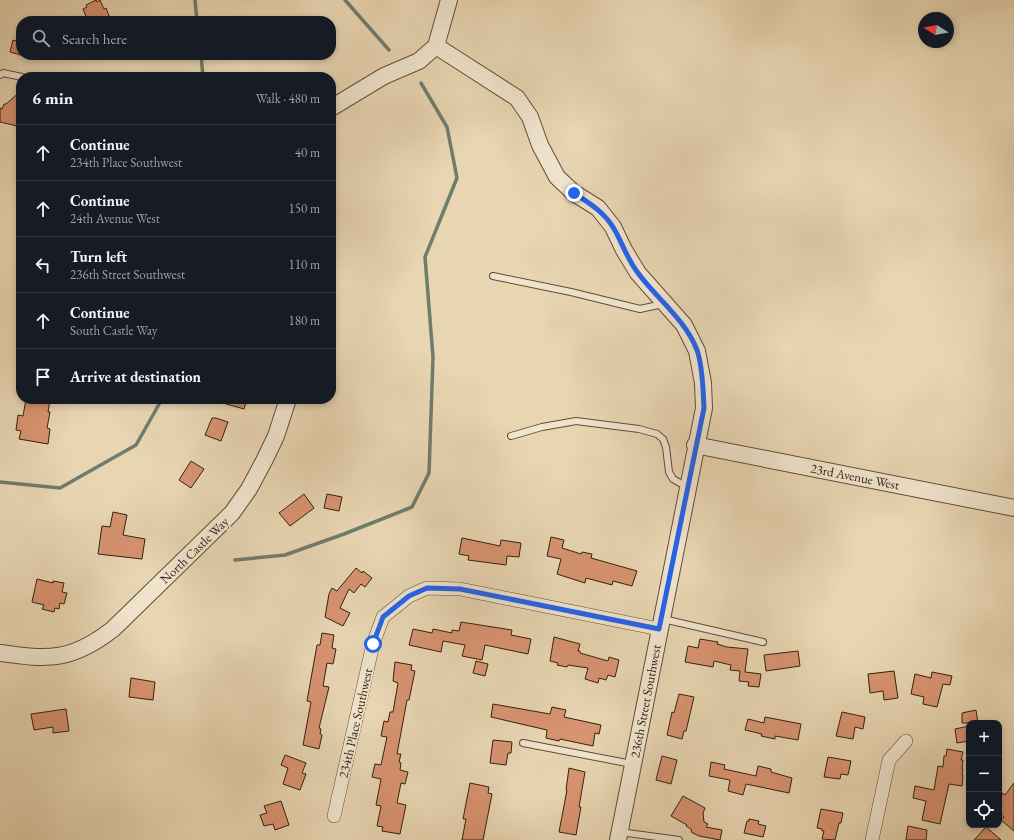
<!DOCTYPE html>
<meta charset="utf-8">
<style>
body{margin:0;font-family:"EB Garamond",serif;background:#20242c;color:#f1f3f6}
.controls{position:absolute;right:12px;bottom:12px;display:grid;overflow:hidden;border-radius:8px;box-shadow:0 2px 6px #0003}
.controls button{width:36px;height:36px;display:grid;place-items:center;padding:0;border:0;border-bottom:1px solid #363941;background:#171b24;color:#f1f3f6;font:20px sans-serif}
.compass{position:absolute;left:918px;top:12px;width:36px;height:36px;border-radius:50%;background:#171b24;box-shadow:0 2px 6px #0003;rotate:281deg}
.stop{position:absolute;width:12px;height:12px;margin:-9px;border:3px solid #2563eb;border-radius:50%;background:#fff}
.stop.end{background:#2563eb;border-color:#fff;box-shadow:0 1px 4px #0008}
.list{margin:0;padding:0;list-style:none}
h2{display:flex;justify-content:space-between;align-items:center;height:52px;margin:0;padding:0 16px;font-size:17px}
h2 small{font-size:13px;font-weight:400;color:#9ea1a6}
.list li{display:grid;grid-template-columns:26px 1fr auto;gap:12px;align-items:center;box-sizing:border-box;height:56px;padding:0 16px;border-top:1px solid #363941}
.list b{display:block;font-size:15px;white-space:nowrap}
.list p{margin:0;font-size:13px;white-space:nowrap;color:#9ea1a6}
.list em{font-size:13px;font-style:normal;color:#9ea1a6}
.icon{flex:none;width:22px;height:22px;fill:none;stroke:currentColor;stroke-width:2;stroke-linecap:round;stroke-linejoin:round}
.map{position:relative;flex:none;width:1014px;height:840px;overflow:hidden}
.search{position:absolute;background:#171b24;box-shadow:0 2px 6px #0003;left:16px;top:16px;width:320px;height:44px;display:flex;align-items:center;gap:10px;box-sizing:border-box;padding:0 14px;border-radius:16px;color:#9ea1a6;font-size:15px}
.panel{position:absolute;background:#171b24;box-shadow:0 2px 6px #0003;left:16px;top:72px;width:320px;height:332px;border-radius:16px}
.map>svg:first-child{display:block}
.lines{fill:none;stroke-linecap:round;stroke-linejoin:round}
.stream{stroke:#707c6c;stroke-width:3.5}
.building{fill:#d89370;stroke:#332011}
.service-casing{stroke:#604d39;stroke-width:8}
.minor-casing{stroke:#604d39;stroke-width:14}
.tertiary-casing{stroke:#604d39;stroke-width:18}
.service{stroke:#f0e4cd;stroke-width:6}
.minor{stroke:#f0e4cd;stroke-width:13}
.tertiary{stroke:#f0e4cd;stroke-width:16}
.route{stroke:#2563eb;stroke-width:5}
.labels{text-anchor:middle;stroke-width:3.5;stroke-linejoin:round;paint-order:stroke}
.street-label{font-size:13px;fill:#332011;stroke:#f0e4cd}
</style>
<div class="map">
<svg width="1014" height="840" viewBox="0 0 1014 840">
<rect width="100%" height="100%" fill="#e8d5b2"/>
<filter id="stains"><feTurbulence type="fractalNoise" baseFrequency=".005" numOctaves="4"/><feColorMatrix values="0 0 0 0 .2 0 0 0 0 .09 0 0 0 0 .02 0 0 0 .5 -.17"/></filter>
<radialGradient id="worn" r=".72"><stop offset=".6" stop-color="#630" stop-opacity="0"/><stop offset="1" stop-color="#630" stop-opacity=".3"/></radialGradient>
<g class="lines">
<!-- stream -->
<path class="stream" d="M195 0 197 21
M345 0 389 50
M201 55 203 77
M0 482 60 488 136 445 162 399
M235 560 285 555 344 534 412 507 429 473 433 357 425 257 457 178 447 127 421 83"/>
</g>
<!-- building -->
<path class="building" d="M96 0 97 2 100 0 104 9 106 8 110 18 104 21H88L83 9 87 7 86 5Z
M13 40 21 42V55L10 52Z
M21 91V116L17 126 0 122V108L2 109 4 104H6Z
M26 399 50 400 48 412H50L47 428 50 429 48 444 19 439 21 431 16 430 18 415 23 416Z
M219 399H247L244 409 219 402Z
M212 418H216L228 422 221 441 205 435Z
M191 461 204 469 191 488 179 480Z
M304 494 314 508 290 526 279 513Z
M327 494 342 497 339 511 324 508Z
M113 512 127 515 123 535 145 539 142 559 98 554 102 526 110 527Z
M551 537 564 540 562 548 581 554 582 552 592 554 591 558 637 571 632 586 613 581 612 585 586 578 585 583 557 574 561 559 547 556Z
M462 538 500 546 501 540 521 543 519 557 507 556 506 565 468 560 469 556 459 554Z
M356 568 362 573 363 571 372 578 365 587 361 584 354 593 349 589 340 608 350 613 343 626 325 617 329 594 332 588 337 591Z
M37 579 53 583V581L64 583 62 592 67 593 64 604 60 603 59 609 55 608 54 612 42 609 44 605 32 602Z
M461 622 512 630 511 635 531 639 528 654 485 645 482 660 462 656 465 645 443 641 441 652 409 645 413 629 432 633 433 629 452 633V630L459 631Z
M322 633 334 635 332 648 336 649 333 664 327 663 323 686 329 687 319 728 321 729 320 734 322 735 319 749 303 745 311 702 307 701 317 645H320Z
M554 637 580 644 578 651H580V653L608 661 609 657 619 660 615 677 608 675 606 680 599 678 598 683 585 679 588 668 568 665 567 667 557 665 558 663 550 661Z
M700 639 718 642 717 644 727 647 748 649 745 672 761 674 759 687 748 686 749 682 739 681 740 671 730 670 731 665 714 661 713 667 685 662 688 646 698 648Z
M798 651 800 666 766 671 764 655Z
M476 661 488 664 485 676 473 673Z
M395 662 412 665 411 670 415 671 409 700H407L397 754H401L399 762 401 763 400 770 408 772 405 784 401 783 397 803 406 805 400 834 382 831 383 827 377 826 381 806 376 805 381 779 372 777 375 764 381 765 387 737 381 736 384 721 388 722 390 712H393L398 683 393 681Z
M894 671 898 698 884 700 883 691 870 693 868 674Z
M932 672 952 676 950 685 943 684 937 707 923 704 924 697 911 694 915 674 931 678Z
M131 678 155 682 153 700 129 697Z
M679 694 694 697 686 731H684L682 739 667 735 672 712 674 713Z
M493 704 550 714 552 707 566 710 564 717 601 725 599 734 595 733 593 746 560 739 559 741 546 738 547 730 491 717Z
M66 709 69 731 53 733V727L34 730 31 714Z
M976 710 978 723H962V713Z
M842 712 865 717 863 729 855 727 853 739 836 736Z
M765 717 801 724 798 740 775 736V739L761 736 762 734 745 730 748 719 764 723Z
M969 726V741L957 743 955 729Z
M493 740 512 742 511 753H508L506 765 490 763Z
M947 749 963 752 961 760H963L962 769H963L962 775H963L962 786 949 784 940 824 922 820 926 801 913 798 915 786 934 790 938 766 943 767 944 756H946Z
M285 755 306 763 302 773 306 774 300 790 283 784 288 768 281 765Z
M662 756 677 760 671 784 656 780Z
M828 757 851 761 848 775 841 774 840 779 824 777Z
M711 762 725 765 724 769 756 776 758 766 771 769V772L792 778 789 793 746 784 743 795 728 791 730 780 709 776Z
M569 768 585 772 579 807H581L576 835 559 832 567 790H566Z
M470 783 489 787 488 793 492 794 483 840H462L466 819H463Z
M1014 783V831L1001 820 1004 817 999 813V798L1003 793 1005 795Z
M683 796 705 808 703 813 704 822 708 824 706 827 722 830 720 840 699 836 691 832 692 830 686 826 687 825 671 816Z
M281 801 289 825 275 830 273 824 264 826 260 815 267 813 264 806Z
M821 809 843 813 841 823H839L835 840 822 839 824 831H822V829L817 828Z
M749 819 759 821 758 824 766 826 763 837 744 833 747 821H749Z
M908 826 927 830 926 840H906Z
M986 827 1001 840H974Z"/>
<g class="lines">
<!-- service casing -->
<g class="service-casing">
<path id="service" d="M0 75 3 73 22 77
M493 276 571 292 640 309 663 304
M511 436 542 427 576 421 639 429 657 434 663 439 666 447 669 472 673 479 687 487
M663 619 763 642
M523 743 632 764
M620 832 679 840"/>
</g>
<!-- minor casing -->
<g class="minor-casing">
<path id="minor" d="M334 816 373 644 383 617 409 596 427 588 460 589 659 629
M872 840 889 760 906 741"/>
</g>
<!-- tertiary casing -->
<g class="tertiary-casing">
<path id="tertiary" d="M436 46 517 98 530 117 540 145 557 177 574 193 598 208 613 227 624 250 638 273 684 325 697 351 703 383 704 408 618 840
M436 46 449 0
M331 108 384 76 419 61 436 46
M695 445 1014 508
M0 653C49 660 72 661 113 629L232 513 249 489 264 461 276 436 288 399"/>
</g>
<!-- service -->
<use href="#service" class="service"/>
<!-- minor -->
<use href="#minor" class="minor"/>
<!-- tertiary -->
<use href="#tertiary" class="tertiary"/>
</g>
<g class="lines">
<!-- route -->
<path class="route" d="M373 644 383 617 409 596 427 588 460 589 659 629 704 408C703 390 703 367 697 350 685 319 657 299 638 273 627 259 622 242 613 227 603 211 589 203 574 193"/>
</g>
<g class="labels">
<!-- street labels -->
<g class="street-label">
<text transform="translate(855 476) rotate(11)" y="5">23rd Avenue West</text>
<text transform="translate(194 550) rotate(-44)" y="5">North Castle Way</text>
<text transform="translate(645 701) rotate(-79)" y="5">236th Street Southwest</text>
<text transform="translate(355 723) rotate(-77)" y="5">234th Place Southwest</text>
</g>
</g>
<rect width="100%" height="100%" filter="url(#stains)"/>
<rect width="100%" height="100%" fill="url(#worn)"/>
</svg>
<div class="controls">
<button>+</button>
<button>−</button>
<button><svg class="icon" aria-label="locate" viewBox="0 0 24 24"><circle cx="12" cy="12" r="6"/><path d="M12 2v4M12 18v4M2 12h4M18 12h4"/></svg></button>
</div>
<svg class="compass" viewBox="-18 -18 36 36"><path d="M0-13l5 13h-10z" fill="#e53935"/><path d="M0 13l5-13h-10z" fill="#9ea1a6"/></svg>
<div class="stop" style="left:373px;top:644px"></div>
<div class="stop end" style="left:574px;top:193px"></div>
<div class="search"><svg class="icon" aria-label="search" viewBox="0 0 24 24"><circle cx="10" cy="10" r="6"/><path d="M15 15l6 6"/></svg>Search here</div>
<section class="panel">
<h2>6 min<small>Walk · 480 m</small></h2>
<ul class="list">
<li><svg class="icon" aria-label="ahead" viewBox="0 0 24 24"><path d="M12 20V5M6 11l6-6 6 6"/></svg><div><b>Continue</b><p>234th Place Southwest</p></div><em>40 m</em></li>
<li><svg class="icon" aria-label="ahead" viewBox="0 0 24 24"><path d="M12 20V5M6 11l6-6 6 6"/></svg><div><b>Continue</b><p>24th Avenue West</p></div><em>150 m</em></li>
<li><svg class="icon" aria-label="left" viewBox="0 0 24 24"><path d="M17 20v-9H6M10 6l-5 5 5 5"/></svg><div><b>Turn left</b><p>236th Street Southwest</p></div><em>110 m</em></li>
<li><svg class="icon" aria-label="ahead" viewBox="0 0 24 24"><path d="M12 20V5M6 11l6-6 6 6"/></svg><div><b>Continue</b><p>South Castle Way</p></div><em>180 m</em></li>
<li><svg class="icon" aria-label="arrive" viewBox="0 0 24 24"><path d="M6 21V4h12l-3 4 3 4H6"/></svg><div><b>Arrive at destination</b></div></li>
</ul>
</section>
</div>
